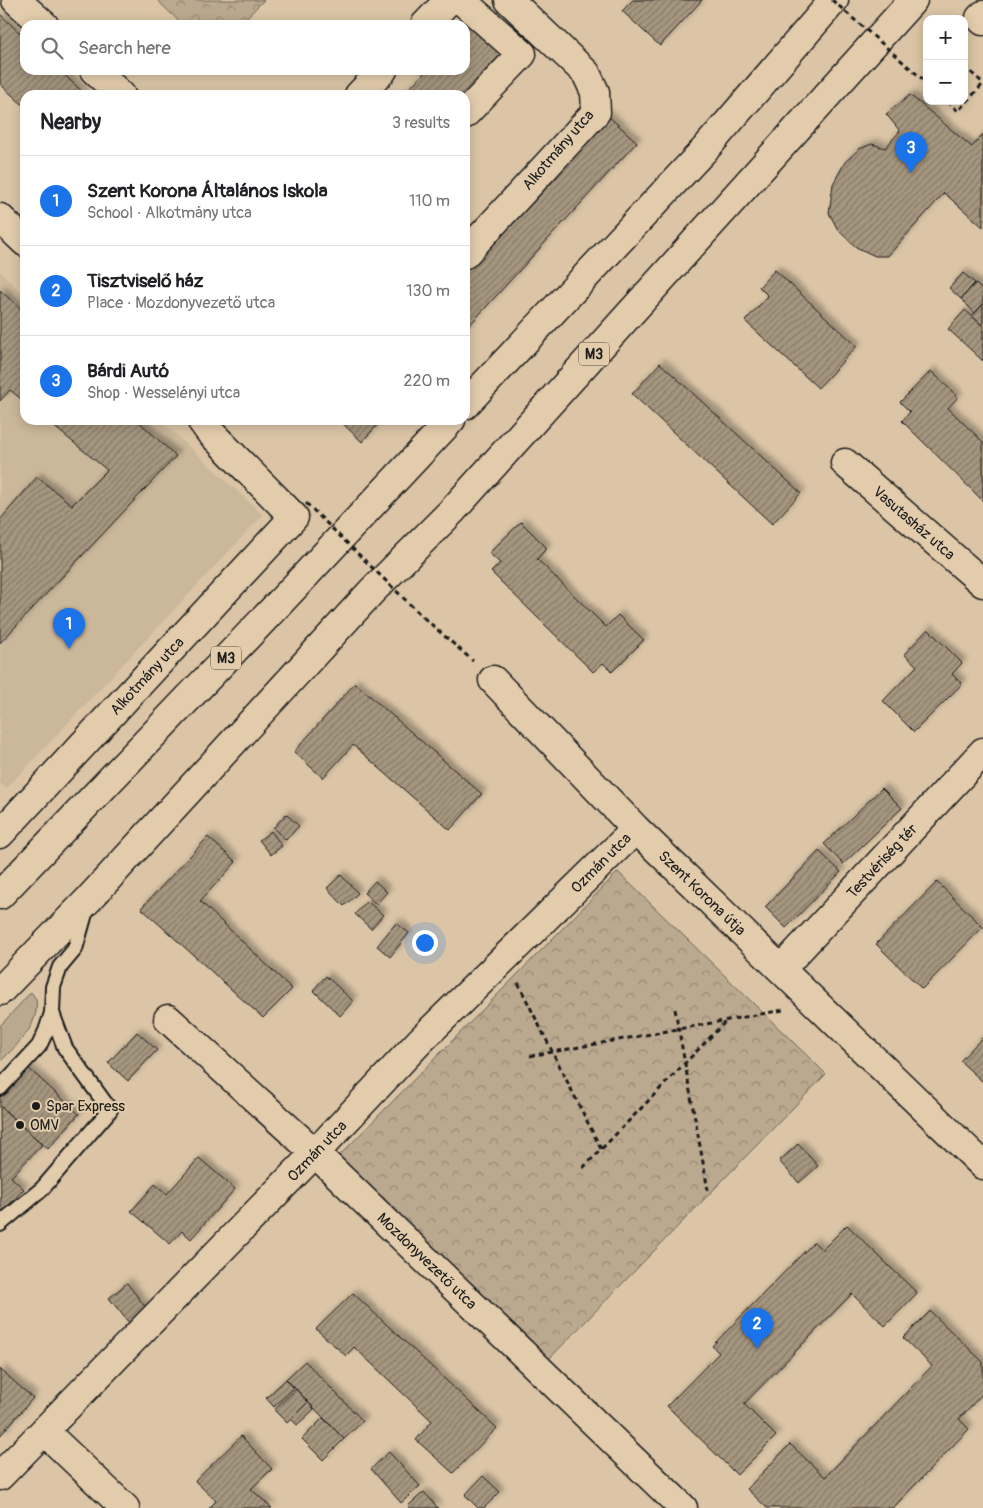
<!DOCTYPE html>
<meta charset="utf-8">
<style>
body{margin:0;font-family:Pangolin,sans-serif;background:#f6f6f6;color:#202124}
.controls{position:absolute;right:15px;top:15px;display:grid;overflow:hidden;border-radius:10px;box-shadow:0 2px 12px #0003}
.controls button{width:45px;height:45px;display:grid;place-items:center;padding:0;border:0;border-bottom:1px solid #e0e0e0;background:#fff;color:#202124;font:25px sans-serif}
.you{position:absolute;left:424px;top:942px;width:18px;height:18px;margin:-12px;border:4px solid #fff;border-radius:50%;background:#1a73e8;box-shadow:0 0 0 8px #1a73e833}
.badge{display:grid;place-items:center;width:32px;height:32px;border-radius:50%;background:#1a73e8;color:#fff;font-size:16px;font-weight:700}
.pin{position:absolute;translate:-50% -41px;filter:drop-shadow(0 1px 2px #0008)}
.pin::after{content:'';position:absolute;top:26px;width:18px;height:15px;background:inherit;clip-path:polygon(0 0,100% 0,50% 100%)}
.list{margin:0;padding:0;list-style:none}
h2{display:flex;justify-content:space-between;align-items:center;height:65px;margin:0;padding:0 20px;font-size:21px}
h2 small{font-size:16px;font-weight:400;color:#757577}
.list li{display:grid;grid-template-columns:32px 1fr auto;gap:15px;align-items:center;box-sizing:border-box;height:90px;padding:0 20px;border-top:1px solid #e0e0e0}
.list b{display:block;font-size:19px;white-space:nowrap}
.list p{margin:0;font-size:16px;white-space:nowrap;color:#757577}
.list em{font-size:16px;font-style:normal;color:#757577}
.icon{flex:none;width:28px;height:28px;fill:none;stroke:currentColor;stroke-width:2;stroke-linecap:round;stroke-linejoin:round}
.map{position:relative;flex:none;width:983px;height:1508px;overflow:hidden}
.search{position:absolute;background:#fff;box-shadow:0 2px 12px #0003;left:20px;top:20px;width:450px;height:55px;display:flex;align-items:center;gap:12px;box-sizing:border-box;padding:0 18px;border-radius:15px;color:#757577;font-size:19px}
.panel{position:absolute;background:#fff;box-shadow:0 2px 12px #0003;left:20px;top:90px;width:450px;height:335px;border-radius:15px}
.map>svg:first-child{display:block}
.built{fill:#cbb79a}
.green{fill:#bba98f;stroke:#6c6256}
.park{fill:url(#park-crowns);stroke:#6c6256}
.building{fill:url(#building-hatch);stroke:#1c1c1c;filter:url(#shadow)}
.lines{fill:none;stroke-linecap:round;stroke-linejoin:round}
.lane-casing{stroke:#1c1c1c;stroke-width:18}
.street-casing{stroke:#1c1c1c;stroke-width:31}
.primary-casing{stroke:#1c1c1c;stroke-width:31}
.path{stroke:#1c1c1c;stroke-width:3;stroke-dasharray:5 4;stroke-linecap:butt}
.lane{stroke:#e3ccac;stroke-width:14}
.street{stroke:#e3ccac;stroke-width:28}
.primary{stroke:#e3ccac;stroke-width:28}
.path-bridge{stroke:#1c1c1c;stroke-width:3;stroke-dasharray:5 4;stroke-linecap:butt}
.poi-dot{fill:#1c1c1c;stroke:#e3ccac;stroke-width:2}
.labels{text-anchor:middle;stroke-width:4;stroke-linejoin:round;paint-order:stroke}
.shield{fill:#e3ccac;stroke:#585147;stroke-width:1}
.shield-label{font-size:14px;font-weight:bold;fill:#1c1c1c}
.street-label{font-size:15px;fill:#1c1c1c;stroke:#e3ccac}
.poi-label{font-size:15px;fill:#1c1c1c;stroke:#e3ccac;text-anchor:start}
</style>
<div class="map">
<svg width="983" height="1508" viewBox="0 0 983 1508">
<defs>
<pattern id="park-crowns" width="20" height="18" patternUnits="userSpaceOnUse" patternTransform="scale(1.25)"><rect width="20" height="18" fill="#bba98f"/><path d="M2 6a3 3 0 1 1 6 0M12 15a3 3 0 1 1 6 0" fill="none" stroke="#978974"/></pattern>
<pattern id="building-hatch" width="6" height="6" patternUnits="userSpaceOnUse" patternTransform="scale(1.25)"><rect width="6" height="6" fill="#a5967f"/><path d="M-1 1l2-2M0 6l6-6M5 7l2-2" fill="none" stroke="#867a67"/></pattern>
<filter id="shadow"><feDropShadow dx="4.5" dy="-4.5" stdDeviation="2.5" flood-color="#0004"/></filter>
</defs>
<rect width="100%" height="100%" fill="#dbc5a6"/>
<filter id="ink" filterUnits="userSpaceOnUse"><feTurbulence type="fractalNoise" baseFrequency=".02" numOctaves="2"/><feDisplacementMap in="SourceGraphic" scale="10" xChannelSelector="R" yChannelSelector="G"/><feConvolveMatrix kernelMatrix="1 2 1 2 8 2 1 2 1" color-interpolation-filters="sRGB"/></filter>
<g filter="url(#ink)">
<!-- built -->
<path class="built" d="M0 272 25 295V420H160L263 515 6 789 0 783Z"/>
<!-- green -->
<path class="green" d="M31 992 36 999C40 1026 17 1044 0 1062V1026Z"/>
<!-- park -->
<path class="park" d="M157 0H264L239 25H183Z
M618 872 826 1074 549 1359 339 1156Z"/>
<!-- building -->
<path class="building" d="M633 0H702L660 46 622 11Z
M0 14 25 38V70H59L86 95H25V107L0 84Z
M474 21 511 57 465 95H403L427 70H465V30Z
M910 95 972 147 983 134V227L944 193 888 256H875L856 247 838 230 829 213 833 184 845 162 859 149 872 144 885 148 900 131 886 114Z
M607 115 637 142 465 330V270Z
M775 270 857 346 818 388 745 321 768 296 759 287Z
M963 273 975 283 961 299 949 288Z
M975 283 983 291V304L975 313 961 299Z
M0 290 25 313V402L10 390 0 401Z
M983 304V326L972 316Z
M965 310 983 326V361L948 329Z
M660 363 801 493 772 524 632 394Z
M931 371 958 397 948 408 983 442V501L902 421 910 412 900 402Z
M46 420H137L176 456 0 643V520L37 477 72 505 107 470Z
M339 420H382L362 442Z
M521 522 547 548 537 559 606 627 618 615 644 640 612 672 603 663 593 672 491 572 500 563 489 553Z
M928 629 962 663 952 674 962 684 914 732 883 701 917 666 904 654Z
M355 683 482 794 450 830 353 745 323 778 294 752Z
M882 788 902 808 843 864 824 844Z
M286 814 299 826 286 840 273 828Z
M271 831 282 846 271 855 259 840Z
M208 837 236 862 200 901 292 989 263 1018 141 908Z
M819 851 841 872 786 928 765 907Z
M341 875 358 893 344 906 327 888Z
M375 881 387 892 376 904 364 893Z
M937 882 983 927 922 989 876 944Z
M367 901 383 915 371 929 355 914Z
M396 923 409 933 390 957 377 946Z
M326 976 353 1001 340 1016 313 990Z
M137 1032 157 1050 128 1081 108 1063Z
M983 1037V1082L960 1061Z
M26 1066 79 1114 48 1149 0 1106V1094Z
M0 1106 42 1145 11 1177 24 1189 1 1213Z
M798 1144 818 1166 799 1183 779 1161Z
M199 1158 235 1189 191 1239 182 1231 170 1244 131 1211 155 1184 167 1194Z
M847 1225 917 1293 885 1326 852 1294 744 1404 776 1436 737 1475 667 1406 719 1353 712 1346 814 1242 822 1250Z
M127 1283 147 1309 129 1323 109 1298Z
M353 1293 497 1428 453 1473 416 1440 432 1421 354 1347 346 1356 316 1329Z
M930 1311 983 1362V1393L959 1419 969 1429 893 1508H767L747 1489 790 1444 825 1477 932 1366 903 1338Z
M305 1361 363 1421 344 1439 286 1379Z
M0 1369 33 1398 0 1436Z
M286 1379 294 1388 274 1407 266 1398Z
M296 1389 308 1402 287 1423 274 1410Z
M308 1402 314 1409 297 1425 291 1419Z
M323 1418 344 1439 323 1460 302 1439Z
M241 1436 272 1469 251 1489 272 1508H209L216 1501 195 1481Z
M389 1452 420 1486 401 1503 371 1469Z
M483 1476 500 1492 484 1508H478L465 1495Z
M424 1492 438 1508H410L408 1506Z"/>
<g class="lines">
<!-- lane casing -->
<g class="lane-casing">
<path id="lane" d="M0 1088 39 1046 46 1031 52 1013 53 987 60 967 75 949 86 910
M0 1224 42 1189 110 1110 65 1048 52 1013"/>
</g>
<!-- street casing -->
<g class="street-casing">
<path id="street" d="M16 0 44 25
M461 0 522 54 465 114
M983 15 980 18 983 21
M425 25 449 0
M94 70 121 95
M359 95 383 70
M0 218 25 242
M465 254 596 112 595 92 586 73 509 0
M845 463 983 583
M493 680 636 829 983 1165
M0 834 294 517 209 431 201 420
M781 969 983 752
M168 1019 315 1153 683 1508
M44 1431 125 1508
M0 1476 315 1153 420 1041 636 829"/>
</g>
<!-- primary casing -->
<g class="primary-casing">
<path id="primary" d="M465 405 707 147 834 0
M0 895 286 596 451 420
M0 991 89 899 372 591 452 511 913 0"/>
</g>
<!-- path -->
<path class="path" d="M964 66 983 83
M947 101 958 111 983 84
M424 618 473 661
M518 983 601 1149
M675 1009 708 1190
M530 1056 783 1010
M583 1168 727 1020"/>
<!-- lane -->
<use href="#lane" class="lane"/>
<!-- street -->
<use href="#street" class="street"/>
<!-- primary -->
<use href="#primary" class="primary"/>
<!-- path-bridge -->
<path class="path-bridge" d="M832 0 927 83
M306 503 424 618"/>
</g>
</g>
<!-- markers -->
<g class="poi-dot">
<circle cx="36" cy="1106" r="5"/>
<circle cx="20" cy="1125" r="5"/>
</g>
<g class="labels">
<!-- shield labels -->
<g class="shield">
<rect x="579" y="342.5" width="30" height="23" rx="4"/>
<rect x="211" y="646.5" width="30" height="23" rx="4"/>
</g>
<g class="shield-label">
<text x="594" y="359">M3</text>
<text x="226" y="663">M3</text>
</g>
<!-- street labels -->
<g class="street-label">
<text transform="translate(558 150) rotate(-49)" y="5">Alkotmány utca</text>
<text transform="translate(914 523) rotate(41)" y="5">Vasutasház utca</text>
<text transform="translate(147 676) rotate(-47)" y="5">Alkotmány utca</text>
<text transform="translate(882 861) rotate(-47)" y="5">Testvériség tér</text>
<text transform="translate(601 863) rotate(-45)" y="5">Ozmán utca</text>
<text transform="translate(702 893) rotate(44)" y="5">Szent Korona útja</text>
<text transform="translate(317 1151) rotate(-46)" y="5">Ozmán utca</text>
<text transform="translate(427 1261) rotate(44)" y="5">Mozdonyvezető utca</text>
</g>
<!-- poi labels -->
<g class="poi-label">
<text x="46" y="1111">Spar Express</text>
<text x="30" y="1130">OMV</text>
</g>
</g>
</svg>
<div class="controls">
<button>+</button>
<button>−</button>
</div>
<div class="you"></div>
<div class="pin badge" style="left:69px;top:649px">1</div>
<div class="pin badge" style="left:757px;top:1349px">2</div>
<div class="pin badge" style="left:911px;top:173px">3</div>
<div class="search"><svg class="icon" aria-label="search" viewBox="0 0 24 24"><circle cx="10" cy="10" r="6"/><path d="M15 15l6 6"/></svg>Search here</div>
<section class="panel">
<h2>Nearby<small>3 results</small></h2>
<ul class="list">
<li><span class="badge">1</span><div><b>Szent Korona Általános Iskola</b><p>School · Alkotmány utca</p></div><em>110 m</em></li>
<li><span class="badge">2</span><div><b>Tisztviselő ház</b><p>Place · Mozdonyvezető utca</p></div><em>130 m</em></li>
<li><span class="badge">3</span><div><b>Bárdi Autó</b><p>Shop · Wesselényi utca</p></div><em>220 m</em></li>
</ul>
</section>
</div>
